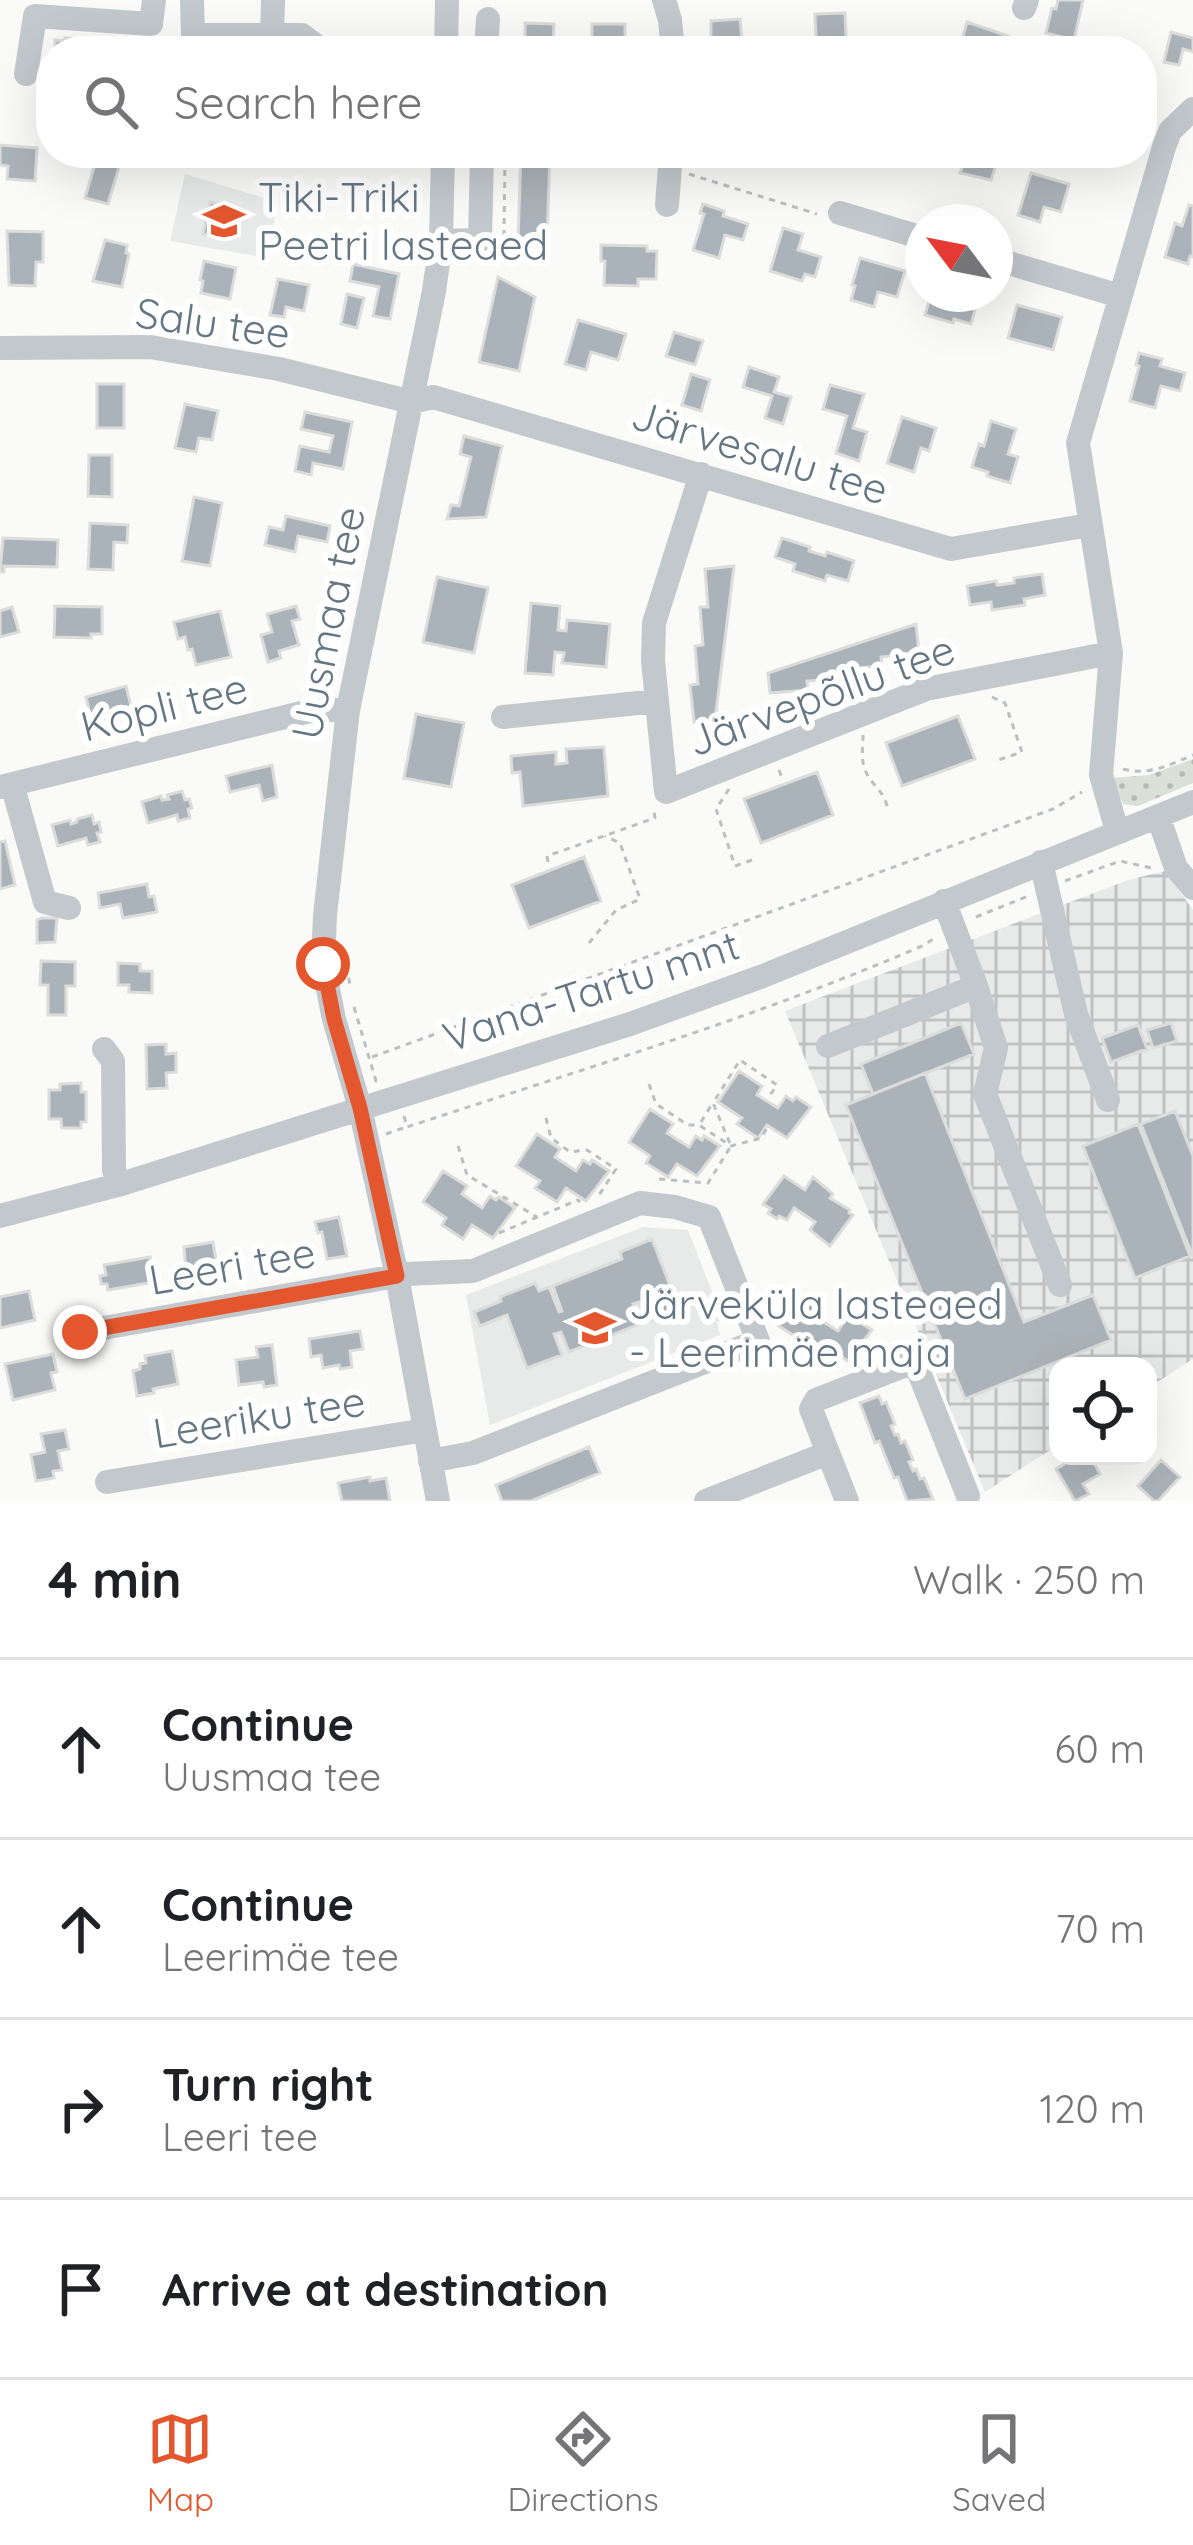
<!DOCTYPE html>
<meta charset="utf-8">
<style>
body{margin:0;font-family:Quicksand,sans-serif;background:#f2f2f2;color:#202124}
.controls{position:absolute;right:36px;bottom:36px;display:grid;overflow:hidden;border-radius:24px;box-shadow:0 12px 48px #0002}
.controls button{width:108px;height:108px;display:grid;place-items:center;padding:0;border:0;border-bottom:3px solid #e0e0e0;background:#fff;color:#202124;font:60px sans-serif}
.compass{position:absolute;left:905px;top:204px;width:108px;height:108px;border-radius:50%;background:#fff;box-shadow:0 12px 48px #0002;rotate:302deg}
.stop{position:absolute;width:36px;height:36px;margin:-27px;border:9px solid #e4572e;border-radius:50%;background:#fff}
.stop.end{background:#e4572e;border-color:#fff;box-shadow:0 3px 12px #0008}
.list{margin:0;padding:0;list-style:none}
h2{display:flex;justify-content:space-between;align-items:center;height:156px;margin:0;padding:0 48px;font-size:51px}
h2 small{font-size:39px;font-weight:400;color:#757577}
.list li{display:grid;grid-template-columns:78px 1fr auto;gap:36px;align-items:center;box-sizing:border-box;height:180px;padding:0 48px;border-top:3px solid #e0e0e0}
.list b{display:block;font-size:45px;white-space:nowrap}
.list p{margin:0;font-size:39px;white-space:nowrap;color:#757577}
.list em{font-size:39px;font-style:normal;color:#757577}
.icon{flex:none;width:66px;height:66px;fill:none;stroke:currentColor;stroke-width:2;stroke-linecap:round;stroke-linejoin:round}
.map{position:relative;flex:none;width:1193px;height:1501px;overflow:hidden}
.search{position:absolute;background:#fff;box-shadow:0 12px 48px #0002;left:36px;right:36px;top:36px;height:132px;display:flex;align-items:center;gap:30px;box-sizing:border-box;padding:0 42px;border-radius:48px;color:#757577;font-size:45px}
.sheet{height:876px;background:#fff}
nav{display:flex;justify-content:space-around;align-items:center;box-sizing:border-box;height:168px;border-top:3px solid #e0e0e0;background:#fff;font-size:33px;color:#757577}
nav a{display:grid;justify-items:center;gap:6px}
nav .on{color:#e4572e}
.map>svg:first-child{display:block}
.built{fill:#e8e9e9}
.industrial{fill:url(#industrial-grid)}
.grass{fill:url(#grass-dots)}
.building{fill:#aab3b9;stroke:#dcdcda;stroke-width:3}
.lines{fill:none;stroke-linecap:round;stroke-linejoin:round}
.path{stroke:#bbbfc2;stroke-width:3;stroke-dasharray:6 6;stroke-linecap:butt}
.minor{stroke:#c3c8cc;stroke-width:24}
.route{stroke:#e4572e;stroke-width:15}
.labels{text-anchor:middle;stroke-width:12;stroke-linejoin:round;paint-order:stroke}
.poi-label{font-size:42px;fill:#657683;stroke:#fff;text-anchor:start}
.street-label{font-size:42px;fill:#657683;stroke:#fff}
</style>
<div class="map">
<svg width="1193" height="1501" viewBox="0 0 1193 1501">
<defs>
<pattern id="industrial-grid" width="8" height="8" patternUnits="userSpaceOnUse" patternTransform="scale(3)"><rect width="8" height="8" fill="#e8e9e9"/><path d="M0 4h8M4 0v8" fill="none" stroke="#c0c1c2"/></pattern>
<pattern id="grass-dots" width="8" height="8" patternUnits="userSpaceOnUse" patternTransform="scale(3)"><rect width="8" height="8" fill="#dadfd7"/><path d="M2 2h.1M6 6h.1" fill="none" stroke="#b4b9b4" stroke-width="1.8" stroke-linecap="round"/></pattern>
</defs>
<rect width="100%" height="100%" fill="#fafaf8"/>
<!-- built -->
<path class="built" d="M185 174 278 202 267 258 170 241Z
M643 1227 688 1230 723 1320 717 1322 720 1335 490 1425 466 1295Z"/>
<!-- industrial -->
<path class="industrial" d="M1165 871 1193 910V1359L1148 1388V1366H1058V1445L985 1492 785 1011 1128 880Z"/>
<!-- grass -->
<path class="grass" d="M1193 759V783L1138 806 1123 804 1111 778 1149 775Z"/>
<!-- building -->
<path class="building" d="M1058 0H1083L1074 40 1046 33 1052 8 1056 9Z
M845 13 846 38H857V50L864 51H819L821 38H816L815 14Z
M740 19 742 40H737V51H708L707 38H711V21Z
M967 22 1008 36 1003 51 959 50Z
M525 23 554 24 553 51H525Z
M592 24H625V43H630V51H609V43H592Z
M1171 32 1193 38V52L1183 49 1179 65 1164 62Z
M65 38 80 39V41L123 42V46H131V51H55V40L65 41Z
M0 145 37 148 35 181 7 179 8 166 0 165Z
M521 153H550L547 242 518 241Z
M967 153H1000L991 180 960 173Z
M96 160 119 167 108 204 85 198Z
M1031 173 1069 184 1061 212 1044 207 1040 222 1018 215Z
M210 202 237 208 228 239 203 234Z
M703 204 724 211 723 216 748 224 743 240 725 235 719 258 693 250 704 214 700 213Z
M1189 205 1193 206V257L1190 256 1188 264 1165 257 1175 223 1182 226Z
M783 228 803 234 798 250 821 257 815 277 805 274 802 281 770 271Z
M7 231 43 232V262H36L35 286 9 285Z
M105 240 127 245 126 253 129 254 122 287 93 281Z
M601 245 647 246V251H657L656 279H638V286L604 285 605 261H601Z
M860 258 905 271 897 297 878 292 874 307 851 300 855 286 852 285Z
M204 261 236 268 230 299 201 293 203 281 200 280Z
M353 264 399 274 390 319 373 316 379 287 350 281Z
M498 277 535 297 519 371 479 362Z
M278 279 309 285 304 311 286 307 284 317 270 315Z
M347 294 364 298 357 328 341 324Z
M931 294 979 295 971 324 954 319 953 323 925 315Z
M1017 305 1062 317 1053 350 1008 338Z
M578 320 626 334 618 360 591 352 586 370 565 364Z
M674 332 703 341 695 365 666 356Z
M1139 353 1162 359 1160 366 1185 373 1180 391 1161 386 1155 408 1130 401 1139 366 1136 365Z
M749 367 779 377 774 392 791 397 783 424 765 418 772 396 743 387Z
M691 374 710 380 701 411 682 405Z
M97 384H124V428H97Z
M830 385 864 394 853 428 867 432 859 461 836 453 847 416 823 409Z
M185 404 218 411 212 440 199 438 196 452 175 448Z
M305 412 352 422 343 469 313 463 311 475 295 471 300 446 329 452 333 436 301 429Z
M902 417 936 428 929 451 921 448 914 472 887 463Z
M991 421 1016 429 1008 454 1018 457 1010 483 987 476 988 472 972 467 979 444 984 446Z
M464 436 502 446 486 517 447 519 451 505 459 506 471 457 460 454Z
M89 455H112V497L88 496Z
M194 497 222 503 210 566 182 561Z
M286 516 330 526 327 542 298 536 295 552 265 545 269 527 283 530Z
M90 523 128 525 127 543 114 542 113 570 88 569Z
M3 538 58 540 57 567 4 566V572H0Z
M782 538 810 547 809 551 825 556 827 552 854 561 848 581 827 575 825 581 793 571 795 564 775 557Z
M734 566 715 720 694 722 690 685 698 684 695 646 703 645 700 607H708L705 569Z
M1042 574 1045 595 1024 599 1025 605 992 610 991 602 970 605 967 586 996 581 997 585 1014 583V578Z
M437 577 488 588 474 653 423 642Z
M531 603 560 606 558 630 566 631 567 620 610 624 606 667 562 663 564 653 555 652 553 675 525 673Z
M55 606 102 607V634H91V638L54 637Z
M296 606 300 619 292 621 299 645 279 651 281 658 268 662 261 635 272 632 267 614Z
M12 607 19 632 0 637V611Z
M220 611 231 657 196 665 192 649 188 650 185 637 178 639 174 622Z
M916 624 919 653 881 657 882 666 844 669 845 678 807 681 808 690 770 693 768 673Z
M126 686 131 706 107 712 108 718 92 722 86 697Z
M416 714 464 723 451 787 404 778Z
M958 716 975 759 902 786 886 743Z
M604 747 608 796 523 806 520 772 512 773 511 756 556 752V764L567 763 566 749Z
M272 765 277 797 263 801 259 785 230 792 226 776Z
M817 772 833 815 761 843 744 799Z
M182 791 185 800 189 799 192 808 188 809 190 818 178 821 177 815 148 823 142 802 161 796 162 800 169 799 167 795Z
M92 815 94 824 99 822 101 832 97 833 100 842 88 845 86 838 58 846 52 825 70 820 71 824 77 822V819Z
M5 841 15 885 0 889V842Z
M584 857 601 901 529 928 512 885Z
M147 884 149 897 154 896 157 912 123 918 120 904 100 908 98 893Z
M41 918H57L55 942 37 943V920Z
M41 961 75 962V986H66V1015H48V985H40Z
M118 963 140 964V971H152V993L129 992V985H118Z
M961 1023 974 1054 873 1094 861 1064Z
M1171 1023 1177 1041 1153 1048 1147 1030Z
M1138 1025 1147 1049 1111 1062 1102 1038Z
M166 1044V1054L176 1053V1072L166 1073 167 1088 147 1089 146 1045Z
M739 1071 762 1086 757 1095 778 1108 786 1096 793 1101 796 1097 811 1107 787 1138 767 1125 758 1138 737 1124 742 1118 718 1102Z
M925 1073 1024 1322 1093 1295 1111 1340 965 1399 846 1105Z
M81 1083V1092H86V1122H81V1128H62L61 1119H49V1090H60V1084Z
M650 1109 673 1124 667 1133 689 1147 696 1136 702 1140 704 1136 720 1146 697 1176 677 1164 668 1177 646 1163 650 1156 629 1142Z
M1175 1111 1193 1156V1257L1141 1124Z
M1138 1124 1190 1256 1135 1278 1083 1146Z
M537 1134 560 1149 555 1157 576 1171 583 1160 590 1164 592 1160 609 1171 586 1201 566 1188 557 1202 535 1188 540 1181 516 1166Z
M443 1171 467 1186 462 1194 482 1208 490 1196 496 1200 499 1197 515 1208 493 1238 472 1225 463 1239 442 1225 446 1218 423 1202Z
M784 1176 805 1190 813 1177 833 1194 830 1198 850 1210 849 1213 853 1215 830 1246 810 1230 815 1222 794 1208 787 1220 779 1216 777 1219 768 1213 771 1209 763 1204Z
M339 1217 347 1256 327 1259 322 1232 318 1233 315 1222Z
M652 1239 679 1309 647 1322 639 1302 633 1304 640 1324 569 1352 561 1332 554 1334 562 1355 527 1368 507 1315 480 1326 474 1312 501 1301 500 1297 535 1283 539 1291 549 1287 559 1312 562 1311 553 1286 622 1259 620 1252Z
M213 1242 218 1272 197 1276 198 1282 187 1284 184 1247Z
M150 1257 154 1282 108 1290 107 1284H101L100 1276 106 1275 104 1265Z
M29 1291 35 1320 0 1328V1297Z
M799 1294 823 1309 817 1318 838 1331 846 1319 854 1323 856 1320 872 1330 848 1361 828 1348 819 1361 798 1347 802 1341 779 1326Z
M360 1331 363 1349 350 1351 352 1367 340 1369 339 1365 323 1368 321 1355 311 1357 309 1339Z
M272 1345 277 1385 264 1387 263 1382 239 1385 236 1360 258 1357 256 1347Z
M172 1351 178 1384 153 1389 154 1393 137 1396 133 1371 140 1369V1364L146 1363 145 1356Z
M53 1354 57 1372 51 1373 55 1390 13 1400 5 1364Z
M879 1396 882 1404 886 1402 895 1424 891 1426 895 1435 898 1434 901 1443 905 1441 913 1460 909 1462 913 1471 916 1469 920 1479 924 1478 933 1499 907 1501 898 1477 894 1478 879 1441 875 1443 860 1403Z
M65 1430 69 1449 58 1451 62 1470 53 1471 54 1478 36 1481 31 1455 45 1452 41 1434Z
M589 1447 600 1473 531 1501H502L496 1485Z
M1078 1456H1090L1100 1474 1083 1484 1089 1494 1075 1501 1056 1469Z
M1161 1460 1180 1477 1158 1501H1154L1138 1486Z
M370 1477V1481L386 1478 390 1501H342L338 1483Z"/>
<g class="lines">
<!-- path -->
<path class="path" d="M412 51 426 41
M689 174 817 214
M504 236 505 153
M992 697 1005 703 1022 752 998 760
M863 735C863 745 861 757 864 767 870 786 885 789 888 811
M1123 769C1149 776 1169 765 1193 755
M779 770 783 781
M729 789 716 809 735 866 752 860
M548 862 547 856 655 818 654 811
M1065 881 1120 861 1152 868
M976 917 1028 896
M589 943 616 910 640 899 620 843 605 836
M345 954 350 986
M354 1007 376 1081 379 1080
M372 1057 1053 809 1082 792
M649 1084 656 1104 688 1125H699L731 1146 761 1138 767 1128
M404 1116 407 1127C580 1070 755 1018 922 946L935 938
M546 1118 551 1138 570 1152 587 1150 616 1169 599 1195
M701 1122 712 1104
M386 1134 406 1127
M458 1146 467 1175 537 1217
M659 1179 708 1183 731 1146 713 1103 740 1060 777 1085 768 1098
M499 1233 578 1200 580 1202"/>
<!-- minor -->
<path class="minor" d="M192 0 193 35H272L273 0
M664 0 670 20 673 51
M1024 8 1027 0
M272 35H302L322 50 346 51
M446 51 447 0
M486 51 488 19
M26 74 35 16 151 24 154 0
M667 205 671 153
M840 213 923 238
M441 241 480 240 482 153
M995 259 1120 296
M0 348 150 347 279 369 412 402 433 397 951 549 1089 525
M701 474 654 623 653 661 666 792 926 689 1111 653
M503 717 657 701
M12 784 45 902 69 908
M0 787 314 710H348
M1158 816 1176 868 1193 888
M1117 831 1101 775 1111 653 1078 443 1164 147 1170 131 1193 109
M1041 862 1076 1014 1108 1100
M944 901 976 986 996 1048 985 1094 1060 1285
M828 1046 976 986
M104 1049 113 1061 114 1170 118 1185
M0 1216 118 1185 630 1024 763 976 1193 802
M81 1332 407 1274 473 1271 640 1203 675 1207 709 1217 758 1341 473 1453 430 1461
M828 1453 811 1409 816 1400 911 1363 918 1370 968 1496
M107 1482 425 1430
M438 1501 397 1276 360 1108 334 1019 323 964 325 915 348 710 434 291 441 241 443 153
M706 1501 828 1453 847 1501"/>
</g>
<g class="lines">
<!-- route -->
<path class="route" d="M80 1332 397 1276 360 1108 334 1019 323 964"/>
</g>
<!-- icons -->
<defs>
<g id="school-bare" transform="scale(3.24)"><path d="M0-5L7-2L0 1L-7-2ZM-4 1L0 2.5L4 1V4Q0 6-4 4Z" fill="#e4572e" stroke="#fff" stroke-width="2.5" paint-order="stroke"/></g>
</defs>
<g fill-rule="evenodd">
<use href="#school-bare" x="224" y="221"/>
<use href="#school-bare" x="595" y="1328"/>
</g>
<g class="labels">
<!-- poi labels -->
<g class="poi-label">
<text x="258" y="212">Tiki-Triki<tspan x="258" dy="48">Peetri lasteaed</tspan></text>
<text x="629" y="1319">Järveküla lasteaed<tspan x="629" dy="48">- Leerimäe maja</tspan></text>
</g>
<!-- street labels -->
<g class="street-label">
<text transform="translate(213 323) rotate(8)" y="15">Salu tee</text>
<text transform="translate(760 452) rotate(17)" y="15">Järvesalu tee</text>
<text transform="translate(328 623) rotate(-79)" y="15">Uusmaa tee</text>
<text transform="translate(821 695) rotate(-20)" y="15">Järvepõllu tee</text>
<text transform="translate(164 707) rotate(-14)" y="15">Kopli tee</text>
<text transform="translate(591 991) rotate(-18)" y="15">Vana-Tartu mnt</text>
<text transform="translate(232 1266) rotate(-10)" y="15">Leeri tee</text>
<text transform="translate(259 1417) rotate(-9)" y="15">Leeriku tee</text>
</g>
</g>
</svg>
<div class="controls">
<button><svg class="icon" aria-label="locate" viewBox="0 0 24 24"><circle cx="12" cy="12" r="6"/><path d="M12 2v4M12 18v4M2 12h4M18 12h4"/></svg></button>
</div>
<svg class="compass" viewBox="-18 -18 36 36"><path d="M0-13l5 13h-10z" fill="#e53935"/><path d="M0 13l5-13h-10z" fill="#757577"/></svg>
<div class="stop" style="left:323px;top:964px"></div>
<div class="stop end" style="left:80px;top:1332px"></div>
<div class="search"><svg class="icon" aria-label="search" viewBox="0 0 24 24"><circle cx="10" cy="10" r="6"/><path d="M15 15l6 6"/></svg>Search here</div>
</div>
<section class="sheet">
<h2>4 min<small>Walk · 250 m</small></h2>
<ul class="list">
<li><svg class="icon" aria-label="ahead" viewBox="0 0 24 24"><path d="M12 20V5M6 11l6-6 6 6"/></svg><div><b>Continue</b><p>Uusmaa tee</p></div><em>60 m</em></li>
<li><svg class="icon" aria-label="ahead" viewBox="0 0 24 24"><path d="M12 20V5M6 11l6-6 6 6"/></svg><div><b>Continue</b><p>Leerimäe tee</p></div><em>70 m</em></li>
<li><svg class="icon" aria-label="right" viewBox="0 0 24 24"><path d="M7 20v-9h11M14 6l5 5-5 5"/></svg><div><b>Turn right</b><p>Leeri tee</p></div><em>120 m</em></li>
<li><svg class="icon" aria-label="arrive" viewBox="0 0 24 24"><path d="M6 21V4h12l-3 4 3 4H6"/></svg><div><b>Arrive at destination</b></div></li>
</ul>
</section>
<nav>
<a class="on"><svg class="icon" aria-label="map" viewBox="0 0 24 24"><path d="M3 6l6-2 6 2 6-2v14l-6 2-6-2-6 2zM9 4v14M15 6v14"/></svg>Map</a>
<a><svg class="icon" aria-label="directions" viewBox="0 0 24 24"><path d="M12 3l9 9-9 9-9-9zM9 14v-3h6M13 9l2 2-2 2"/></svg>Directions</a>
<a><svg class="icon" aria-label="saved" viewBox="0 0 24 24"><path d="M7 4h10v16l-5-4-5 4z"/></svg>Saved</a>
</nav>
